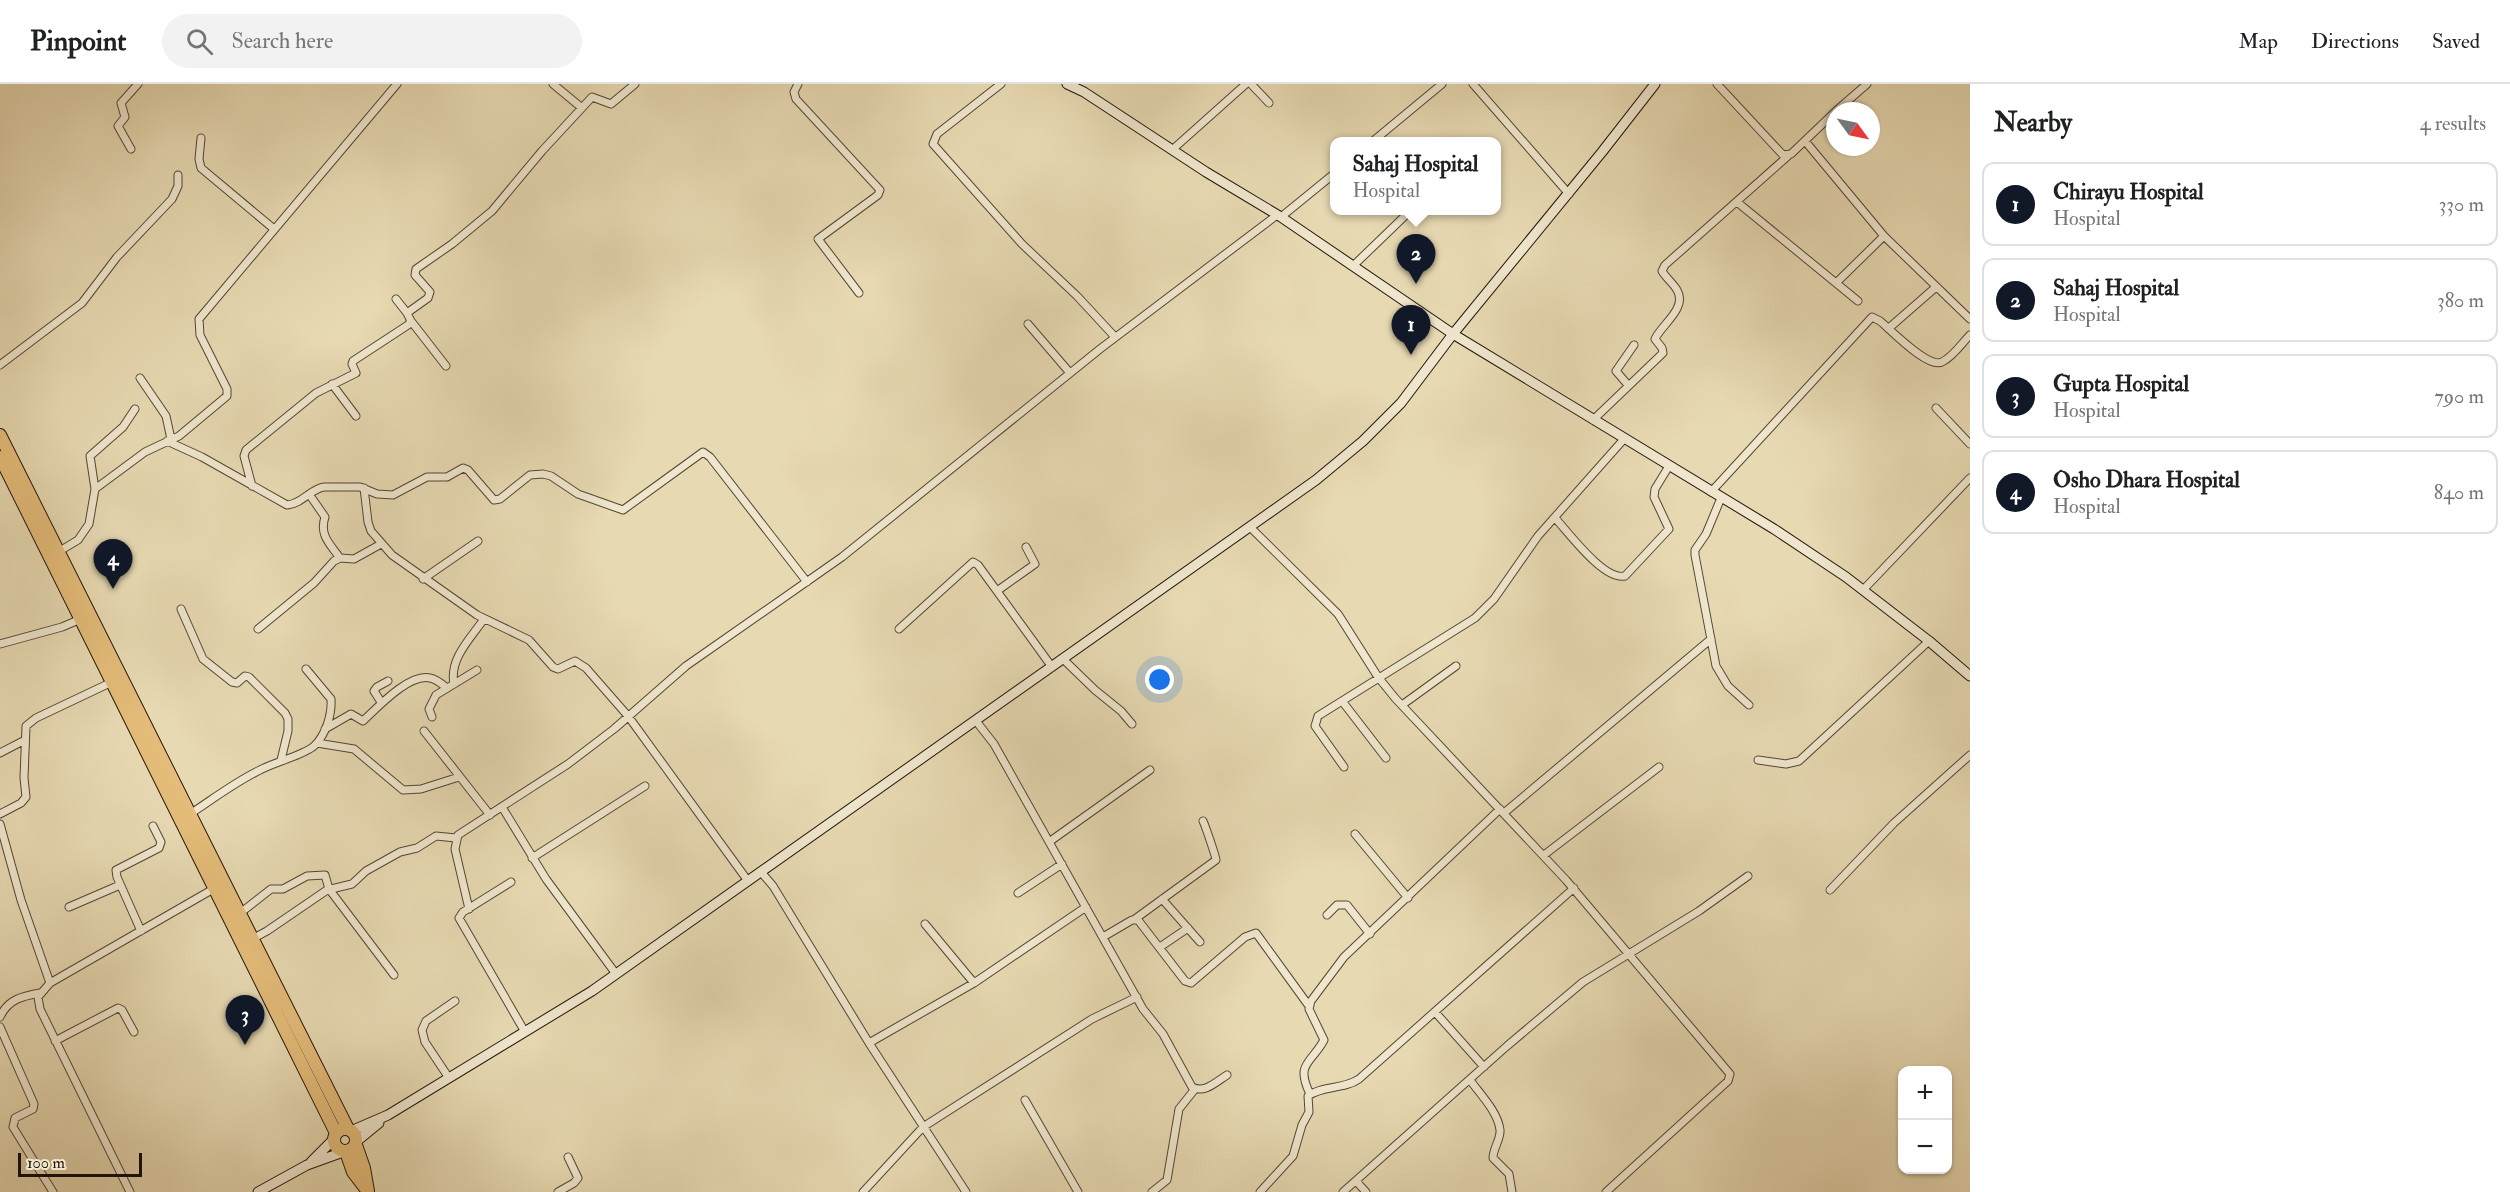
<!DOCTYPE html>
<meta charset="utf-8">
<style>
body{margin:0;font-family:"IM FELL Double Pica",serif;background:#f2f2f2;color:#202124}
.controls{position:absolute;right:18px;bottom:18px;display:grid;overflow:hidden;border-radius:12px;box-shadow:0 2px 4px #0004}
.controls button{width:54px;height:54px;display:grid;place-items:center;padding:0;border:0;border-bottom:2px solid #e0e0e0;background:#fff;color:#202124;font:30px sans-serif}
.compass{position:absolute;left:1826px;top:18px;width:54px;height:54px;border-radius:50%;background:#fff;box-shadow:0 2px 4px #0004;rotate:123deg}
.scale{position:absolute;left:18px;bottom:15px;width:124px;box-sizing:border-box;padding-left:6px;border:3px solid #221507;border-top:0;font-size:16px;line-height:21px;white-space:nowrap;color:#221507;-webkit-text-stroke:4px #efe6cd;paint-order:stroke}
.you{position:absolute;left:1160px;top:596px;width:21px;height:21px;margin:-15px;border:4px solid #fff;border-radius:50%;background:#1a73e8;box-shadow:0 0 0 9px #1a73e833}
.badge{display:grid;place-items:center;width:39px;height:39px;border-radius:50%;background:#111827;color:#fff;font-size:20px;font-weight:700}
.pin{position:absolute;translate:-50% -50px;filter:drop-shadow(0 2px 3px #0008)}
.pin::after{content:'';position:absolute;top:32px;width:21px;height:18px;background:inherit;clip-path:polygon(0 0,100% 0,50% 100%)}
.popup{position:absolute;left:1330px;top:53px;width:171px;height:78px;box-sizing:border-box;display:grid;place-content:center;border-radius:12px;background:#fff;filter:drop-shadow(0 2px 4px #0005);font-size:20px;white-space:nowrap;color:#757577}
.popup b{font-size:22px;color:#202124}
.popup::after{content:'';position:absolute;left:50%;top:100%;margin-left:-12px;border:12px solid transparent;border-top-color:#fff}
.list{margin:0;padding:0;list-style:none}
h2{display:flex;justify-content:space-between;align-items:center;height:78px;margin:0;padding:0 24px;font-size:26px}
h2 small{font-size:20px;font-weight:400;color:#757577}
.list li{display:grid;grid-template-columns:39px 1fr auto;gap:18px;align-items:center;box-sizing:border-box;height:84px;margin:0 12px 12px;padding:0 12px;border:2px solid #e0e0e0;border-radius:12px}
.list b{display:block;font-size:22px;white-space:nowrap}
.list p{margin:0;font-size:20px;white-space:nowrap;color:#757577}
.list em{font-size:20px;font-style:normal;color:#757577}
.icon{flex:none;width:33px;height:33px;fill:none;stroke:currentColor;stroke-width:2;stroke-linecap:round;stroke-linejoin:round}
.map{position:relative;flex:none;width:1970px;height:1108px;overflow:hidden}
header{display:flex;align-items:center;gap:36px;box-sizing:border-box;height:84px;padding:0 30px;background:#fff;border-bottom:2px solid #e0e0e0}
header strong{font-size:28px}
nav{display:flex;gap:33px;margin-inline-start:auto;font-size:21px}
.search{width:420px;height:54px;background:#f2f2f2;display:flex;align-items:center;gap:15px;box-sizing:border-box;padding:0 21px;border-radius:33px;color:#757577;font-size:22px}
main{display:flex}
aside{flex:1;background:#fff}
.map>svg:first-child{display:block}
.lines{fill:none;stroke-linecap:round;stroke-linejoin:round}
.street-casing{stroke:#534632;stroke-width:9}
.secondary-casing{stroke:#221507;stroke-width:11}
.highway-casing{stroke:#221507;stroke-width:14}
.street{stroke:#efe6cd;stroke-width:7}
.secondary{stroke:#efe6cd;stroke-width:9}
.highway{stroke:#e4bc79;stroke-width:12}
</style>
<header>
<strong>Pinpoint</strong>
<div class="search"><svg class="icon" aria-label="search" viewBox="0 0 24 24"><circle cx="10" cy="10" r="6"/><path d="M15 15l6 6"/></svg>Search here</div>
<nav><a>Map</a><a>Directions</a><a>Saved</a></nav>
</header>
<main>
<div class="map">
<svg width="1970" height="1108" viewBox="0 0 1970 1108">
<rect width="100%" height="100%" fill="#e7d9b2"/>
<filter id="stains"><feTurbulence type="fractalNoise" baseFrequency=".00333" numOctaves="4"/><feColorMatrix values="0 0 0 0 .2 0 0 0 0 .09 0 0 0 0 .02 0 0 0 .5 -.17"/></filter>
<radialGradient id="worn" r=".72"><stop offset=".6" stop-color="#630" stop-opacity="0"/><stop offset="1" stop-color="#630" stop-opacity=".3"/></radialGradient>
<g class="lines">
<!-- street casing -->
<g class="street-casing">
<path id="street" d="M553 0 582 24
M798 0 794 8 796 15 880 106 878 111 818 155 859 209
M1001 0 937 50 933 60 1022 160 1077 212 1115 253
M1251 0 1269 19
M1473 0 1569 110
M1717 0 1783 71 1791 70 1835 28
M1836 27 1867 0
M201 54 199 75 201 84 274 145
M1805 57 1884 152 1970 235
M1372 58 1442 0
M131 65 118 42 125 33 121 19 138 0
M1172 66 1246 0
M1737 118 1858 217
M1281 133 1335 89
M1353 182 1410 127
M1836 199 1884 152
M396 215 407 229 428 214 430 208 415 191 416 185 452 160 492 127 542 67 592 13 611 20 635 0
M411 237 446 282
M1028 240 1070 289
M1889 244 1936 203
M0 281 82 219 117 173 172 115 178 102V91
M140 294 166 332 171 355
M332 300 356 332
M1628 301 1616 287 1634 261
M1936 324 1970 360
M1593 336 1663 269 1662 264 1655 255C1661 241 1688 224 1677 206 1673 199 1666 194 1662 187L1665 181 1788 72
M167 357 202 373 287 421C302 420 310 405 324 403H360L377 410 393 411 427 393H447L463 384 468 386 494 416 500 415 530 391 543 390 551 392 578 410 623 426 703 368 710 373 807 498
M252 402 244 372 246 366 316 309 356 289 352 280 353 277 408 241 411 237 407 229
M364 404 368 438 371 447 392 471 477 531 529 556 553 583 558 585 575 577 586 584 628 632 748 797
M95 405 145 368 179 352 227 312V305L200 251 199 235 397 0
M1711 408 1872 233 1880 237C1891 246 1928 285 1942 278 1953 273 1962 259 1970 251
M309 410 325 433C319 451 330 460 340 474
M1721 414 1706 450 1695 466V471L1716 582 1728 602 1749 621
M1555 434C1569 449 1604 497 1625 492L1669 445 1654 413 1655 405 1669 382
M1250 443 1338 530 1378 593 1395 614 1566 796 1730 990 1728 997 1606 1108
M58 468 78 456 89 440 95 405 90 372 123 343 135 325
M423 495 478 457
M1863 506 1970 394
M997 507 1035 480 1026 463
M181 525 203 575 232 598 237 599 245 592 249 593 285 629 288 635V647L281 676
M258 545 314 499 334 477 340 474 354 475 381 460
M899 545 973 478 978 481 1052 583
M0 560 62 543 83 534
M1063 575 1095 606 1121 627 1132 640
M454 600C449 575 470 555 484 535
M1342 617 1386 674
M381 618 374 607 377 603 388 597
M1402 621 1456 582
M432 633 429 625 436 611 477 586
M976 637 994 660 1143 925 1163 950 1192 1003C1204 1010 1216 998 1227 991
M325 645 351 630 363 637C377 624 409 589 430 594 436 595 442 600 447 604
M424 647 490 731
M317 659 354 665 403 706 421 705 459 693
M0 669 25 656
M1758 676 1786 680 1799 677 1929 557
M1344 683 1315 642 1318 632 1475 534 1494 515 1538 452 1624 355
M502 723 546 795 616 890
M1504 729 1711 555
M0 730 21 719 26 713 24 694 26 642 36 634 112 598
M190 730C213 715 235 698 260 686 275 678 304 671 314 662 326 651 332 630 331 615L306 585
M0 740 21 816 50 899
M1355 750 1408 814
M1049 758 1150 686
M1544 771 1659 683
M532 774 645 702
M761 788 773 802 869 959 966 1108
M511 798 463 828 459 834 525 948
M1830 806 1894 739 1970 671
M1018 809 1062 780
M1162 815 1200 858
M69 823 120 801
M469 825 455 765 458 751 568 680 614 645 686 582 842 473 1100 265 1277 131
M239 830 271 805H283L307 792 325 791 329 805 394 891
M1327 831 1337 821H1347L1370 850
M1135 835 1216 776C1216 773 1205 741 1203 737
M925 840 974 899
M141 847 117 793 116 786 159 764 161 758 153 742
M1103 853 1132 836H1138L1185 897 1191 899 1245 853 1256 849 1309 922
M252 855 267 847 327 806 352 800 366 787 400 768 417 764 436 752 456 754
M1160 863 1188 844
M1435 928 1484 983
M0 933C8 915 23 912 40 909
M0 943 34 1020 33 1025 15 1034 13 1043 53 1108
M55 957 118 924 122 926 134 948
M869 959 974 899 1086 823
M449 994 425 958 422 946 426 937 455 917
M1470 996C1480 1010 1498 1028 1500 1046 1501 1055 1493 1064 1493 1074L1509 1090 1512 1108
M1310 1010C1295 979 1311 980 1324 956L1309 925 1311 917 1344 873 1500 725
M1025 1016 1078 1108
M1356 1097 1366 1108
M130 1108 40 925 38 913 50 899 215 804
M558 1108 574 1099 578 1094 568 1073
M863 1108 923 1043 1092 935 1137 913
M1152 1108 1167 1096 1179 1025 1195 1005
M1260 1108 1293 1072 1302 1041 1309 1028 1308 1012C1323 1001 1343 1006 1359 995L1574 804
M1343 1108 1507 962 1583 898 1699 827 1748 792"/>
</g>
<!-- secondary casing -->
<g class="secondary-casing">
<path id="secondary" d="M1067 0 1084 8 1206 88 1281 133 1453 250 1774 445 1846 493 1929 557 1970 592
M351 1047 388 1031 592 907 1316 396 1363 357 1401 319 1453 250 1602 68 1655 0
M357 1057 379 1039
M311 1078 334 1055
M258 1108 307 1081 343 1068"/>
</g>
<!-- highway casing -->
<g class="highway-casing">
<path id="highway" d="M0 351 348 1045
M0 373 336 1049
M334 1056a11 11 0 1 1 22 0a11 11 0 1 1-22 0Z
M356 1061 364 1084 368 1107
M346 1068 353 1088 366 1105"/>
</g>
<!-- street -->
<use href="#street" class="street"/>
<!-- secondary -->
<use href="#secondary" class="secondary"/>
<!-- highway -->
<use href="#highway" class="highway"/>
</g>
<rect width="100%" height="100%" filter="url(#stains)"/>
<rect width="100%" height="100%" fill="url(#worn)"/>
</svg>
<div class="controls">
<button>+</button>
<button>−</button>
</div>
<svg class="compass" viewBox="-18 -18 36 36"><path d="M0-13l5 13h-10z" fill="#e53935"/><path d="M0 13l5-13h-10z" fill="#757577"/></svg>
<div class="scale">100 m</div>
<div class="you"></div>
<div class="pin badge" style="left:1411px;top:271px">1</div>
<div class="pin badge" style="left:1416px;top:200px">2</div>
<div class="popup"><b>Sahaj Hospital</b>Hospital</div>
<div class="pin badge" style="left:245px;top:961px">3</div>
<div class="pin badge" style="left:113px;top:505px">4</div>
</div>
<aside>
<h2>Nearby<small>4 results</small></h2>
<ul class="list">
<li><span class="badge">1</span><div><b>Chirayu Hospital</b><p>Hospital</p></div><em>330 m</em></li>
<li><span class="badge">2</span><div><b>Sahaj Hospital</b><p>Hospital</p></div><em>380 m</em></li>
<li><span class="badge">3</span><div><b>Gupta Hospital</b><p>Hospital</p></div><em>790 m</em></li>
<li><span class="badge">4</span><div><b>Osho Dhara Hospital</b><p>Hospital</p></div><em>840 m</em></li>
</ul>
</aside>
</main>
